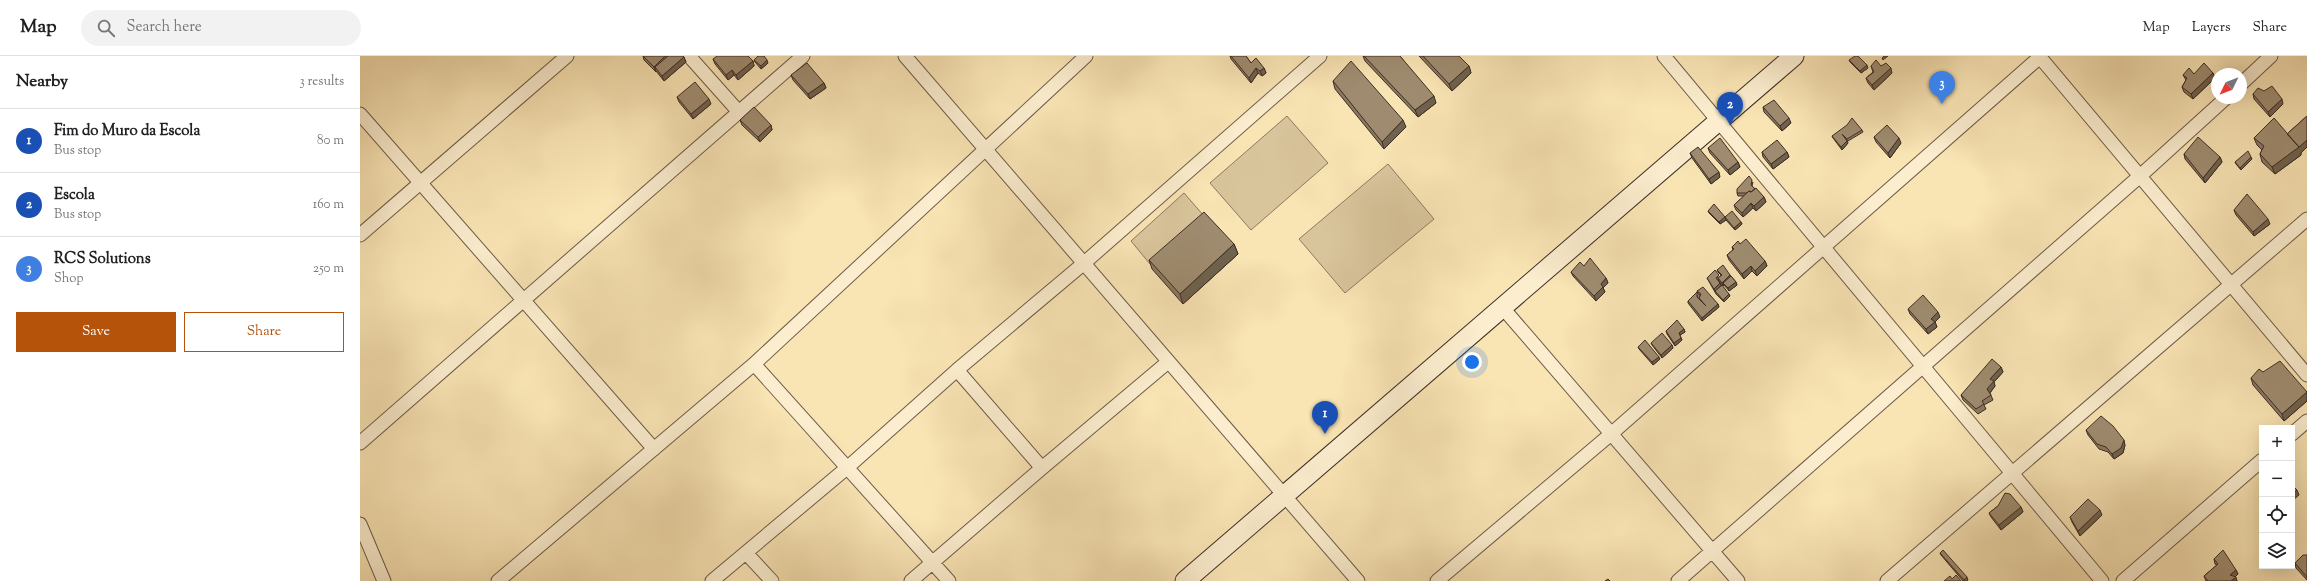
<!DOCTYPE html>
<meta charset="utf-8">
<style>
body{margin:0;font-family:"Sorts Mill Goudy",serif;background:#f2f2f2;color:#202124}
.controls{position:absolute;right:12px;bottom:12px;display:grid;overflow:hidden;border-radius:0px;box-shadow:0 4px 16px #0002}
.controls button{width:36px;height:36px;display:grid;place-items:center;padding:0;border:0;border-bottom:1px solid #e0e0e0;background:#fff;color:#202124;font:20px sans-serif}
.compass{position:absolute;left:1851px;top:12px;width:36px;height:36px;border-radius:50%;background:#fff;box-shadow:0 4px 16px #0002;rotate:227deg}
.you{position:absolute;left:1112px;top:306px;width:14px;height:14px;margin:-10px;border:3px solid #fff;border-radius:50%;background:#1a73e8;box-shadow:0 0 0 6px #1a73e833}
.badge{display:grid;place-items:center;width:26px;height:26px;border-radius:50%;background:#b45309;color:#fff;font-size:13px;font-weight:700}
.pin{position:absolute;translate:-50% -33px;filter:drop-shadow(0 1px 2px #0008)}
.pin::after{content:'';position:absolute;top:21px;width:14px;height:12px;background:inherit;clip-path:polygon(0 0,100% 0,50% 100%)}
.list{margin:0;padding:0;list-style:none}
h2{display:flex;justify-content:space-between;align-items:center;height:52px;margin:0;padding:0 16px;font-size:17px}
h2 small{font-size:13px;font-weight:400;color:#757577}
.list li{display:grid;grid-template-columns:26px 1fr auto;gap:12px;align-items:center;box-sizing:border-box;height:64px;padding:0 16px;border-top:1px solid #e0e0e0}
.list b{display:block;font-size:15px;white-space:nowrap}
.list p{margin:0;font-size:13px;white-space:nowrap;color:#757577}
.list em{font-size:13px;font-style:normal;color:#757577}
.actions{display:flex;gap:8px;padding:12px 16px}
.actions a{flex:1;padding:9px 0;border:1px solid #b45309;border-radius:0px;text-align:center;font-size:14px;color:#b45309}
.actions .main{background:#b45309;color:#fff}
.icon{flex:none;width:22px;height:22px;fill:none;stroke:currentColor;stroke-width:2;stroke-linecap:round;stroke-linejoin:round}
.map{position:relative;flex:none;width:1947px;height:525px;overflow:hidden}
header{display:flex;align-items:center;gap:24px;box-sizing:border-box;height:56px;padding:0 20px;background:#fff;border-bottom:1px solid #e0e0e0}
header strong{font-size:19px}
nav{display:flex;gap:22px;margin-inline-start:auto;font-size:14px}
.search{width:280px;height:36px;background:#f2f2f2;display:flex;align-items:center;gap:10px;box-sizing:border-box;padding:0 14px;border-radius:22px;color:#757577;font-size:15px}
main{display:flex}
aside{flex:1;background:#fff}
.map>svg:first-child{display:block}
.green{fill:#d9c59c;stroke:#8c7961}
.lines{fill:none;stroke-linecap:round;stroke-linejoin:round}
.street-casing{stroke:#6d5b4a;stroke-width:15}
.secondary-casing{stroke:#3e2d26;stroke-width:21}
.street{stroke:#fbedce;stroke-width:13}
.secondary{stroke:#fbedce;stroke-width:19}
.wall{fill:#897860;stroke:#3e2d26}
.shaded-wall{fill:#6f624e;stroke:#3e2d26}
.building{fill:#9f8c70;stroke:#3e2d26}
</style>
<header>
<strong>Map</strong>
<div class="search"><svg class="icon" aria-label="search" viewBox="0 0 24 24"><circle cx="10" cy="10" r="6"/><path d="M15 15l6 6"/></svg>Search here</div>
<nav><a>Map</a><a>Layers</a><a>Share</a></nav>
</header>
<main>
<aside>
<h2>Nearby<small>3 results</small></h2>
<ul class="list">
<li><span class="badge" style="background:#1a4fb4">1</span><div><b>Fim do Muro da Escola</b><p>Bus stop</p></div><em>80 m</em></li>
<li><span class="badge" style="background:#1a4fb4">2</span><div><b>Escola</b><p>Bus stop</p></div><em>160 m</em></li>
<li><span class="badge" style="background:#3f7fe0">3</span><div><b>RCS Solutions</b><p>Shop</p></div><em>250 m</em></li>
</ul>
<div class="actions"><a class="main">Save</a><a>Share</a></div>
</aside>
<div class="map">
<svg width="1947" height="525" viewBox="0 0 1947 525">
<rect width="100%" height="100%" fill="#f9e4b4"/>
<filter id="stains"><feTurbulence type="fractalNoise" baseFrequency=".005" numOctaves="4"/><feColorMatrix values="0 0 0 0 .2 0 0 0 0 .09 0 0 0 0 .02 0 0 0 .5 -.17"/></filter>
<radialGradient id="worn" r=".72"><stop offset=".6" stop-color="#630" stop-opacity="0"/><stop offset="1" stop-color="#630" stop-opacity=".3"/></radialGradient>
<!-- green -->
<path class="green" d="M927 60 968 107 891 174 850 127Z
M1028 108 1074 163 985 237 939 183Z
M824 137 844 160 790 208 771 185Z"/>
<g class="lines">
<!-- street casing -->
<g class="street-casing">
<path id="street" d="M329 0 378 55
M545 0 998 525
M1304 0 1742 525
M1679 0 1947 319
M1881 28 1911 0
M0 58 294 393
M0 179 207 0
M1142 251 1378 525
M394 308 589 525
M597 314 682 412
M1932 378 1947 365
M0 387 443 0
M0 468 24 525
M386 497 412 525
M138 525 394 308 726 0
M352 525 488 411 597 314 723 208 960 0
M551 525 682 412 808 306
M1077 525 1251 378 1681 0
M1318 525 1780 120 1866 42
M1527 525 1947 163
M1763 525 1902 404"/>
</g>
<!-- secondary casing -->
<g class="secondary-casing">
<path id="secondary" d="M825 525 1434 0"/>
</g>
<!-- street -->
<use href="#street" class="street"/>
<!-- secondary -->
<use href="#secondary" class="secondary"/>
</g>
<!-- wall -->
<path class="wall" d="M283 0H323L326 6 304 25 296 15V16L284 4Z
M870 0H886L891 7 904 12 906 17 902 20 898 17 891 27 871 3Z
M1003 0H1040L1076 47 1058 61 1005 5Z
M1059 0H1099L1109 10 1111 17 1092 35Z
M353 3 393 5 394 10 378 24 374 19 368 24 355 8Z
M394 4 408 7 401 13 395 6Z
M1489 4 1508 12 1501 17 1490 6Z
M1511 10H1521L1532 17 1514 34 1508 27 1506 22 1513 16Z
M1853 17 1855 22 1833 43 1824 36 1822 31 1826 24 1823 19Z
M431 19 464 27 466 32 450 43 433 24Z
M973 25 1046 71 1024 93 975 33Z
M1893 38 1923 48 1910 61 1894 43Z
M317 41 351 48 333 63 319 46Z
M1403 51 1431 67 1422 75 1404 56Z
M1947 60V91L1941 97V99L1915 118 1902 106 1900 98 1902 94 1897 89 1894 82 1927 78Z
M380 64 411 69 412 74 400 86 382 69Z
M1502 74 1503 76 1488 85 1486 83 1488 87 1482 94 1473 82 1472 80Z
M1514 81 1541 87 1530 102 1516 86Z
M1348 92 1378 106 1380 111 1370 119 1350 97Z
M1402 96H1427L1429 101 1413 113 1403 101Z
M1330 97 1360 121 1351 128 1332 102Z
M1824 98 1860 101 1862 106 1845 127 1825 103Z
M1892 103 1881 114 1876 108 1875 106Z
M1393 126 1392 130 1404 141 1406 146 1396 155 1393 152 1383 161 1376 154 1374 149 1384 140H1378L1377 137Z
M1874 154 1910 168 1894 180 1876 159Z
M1348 155 1365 161 1381 166 1382 168 1375 174 1366 164 1360 168 1349 157Z
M874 188 878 198 823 248 792 213 789 204Z
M1380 188 1405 205 1407 210 1397 220 1392 215 1384 223 1369 204 1367 199 1373 194 1372 191Z
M1224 210 1246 222 1248 227 1243 232 1245 236 1236 245 1213 220 1211 216Z
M1357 214 1370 219 1376 226 1377 229 1369 235 1364 229 1363 230 1359 225 1358 223V224L1361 229 1370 240 1364 246 1356 238 1347 222 1360 221 1361 219 1358 216Z
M1337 235 1358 248 1359 251 1342 265 1328 247V245L1338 239V242L1340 244 1339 242 1340 239 1338 238Z
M1548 253 1580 261 1575 266 1577 271 1568 278 1550 258Z
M1324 273 1325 276 1320 279 1322 284 1315 290 1307 278 1306 275Z
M1291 287 1312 289 1313 292 1302 302 1292 289Z
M1278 291 1300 303 1293 309 1279 293Z
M1641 311 1643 316 1634 326 1635 330 1630 337 1633 344 1624 349 1626 353 1618 358 1603 344 1601 339Z
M1903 316 1947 336V345L1924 365 1893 329 1891 322Z
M1726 374 1765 389 1763 397 1754 403 1748 396 1739 393 1728 379Z
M1638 450 1661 451 1663 456 1641 474 1631 461 1629 457Z
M1742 459 1720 480 1712 466 1710 461Z
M1580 497 1608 524 1607 525H1603L1581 499Z
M1947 499V524L1936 512 1935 507Z
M1854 503 1876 514 1878 518 1875 521 1877 525H1846L1844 520 1857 509 1855 508Z"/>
<!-- shaded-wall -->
<path class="shaded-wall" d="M305 0H311L295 11 296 16 294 11Z
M1524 0H1528L1523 4 1522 2Z
M324 1 326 6 304 25 302 20Z
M407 4 408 7 401 13V10Z
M393 5 394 10 378 24 376 19Z
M1507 9 1508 12 1501 17 1500 15Z
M1109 10 1111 17 1092 35 1089 28Z
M896 12 898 17 891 27 889 22Z
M904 12 906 17 902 20 900 15Z
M1531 12 1532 17 1514 34 1512 29Z
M372 14 374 19 368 24 366 19Z
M1853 17 1855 22 1833 43 1831 38Z
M464 27 466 32 450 43 448 38Z
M1074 40 1076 47 1058 61 1055 54Z
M349 43 351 48 333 63 331 58Z
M1922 43 1923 48 1910 61 1908 56Z
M1429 62 1431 67 1422 75 1420 70Z
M1043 64 1046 71 1024 93 1022 86Z
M411 69 412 74 400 86 398 81Z
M1539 82 1541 87 1530 102 1528 97Z
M1947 84V91L1941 97V99L1915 118 1912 111Z
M1487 85 1488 87 1482 94 1481 91Z
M1427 96 1429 101 1413 113 1411 108Z
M1860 101 1862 106 1845 127 1843 122Z
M1891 101 1892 103 1881 114 1880 112Z
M1378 106 1380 111 1370 119 1368 114Z
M1359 116 1360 121 1351 128 1349 123Z
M1404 141 1406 146 1396 155 1394 150Z
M1391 147 1393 152 1383 161 1382 157Z
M1365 161 1366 164 1360 168 1359 166Z
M1908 163 1910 168 1894 180 1893 176Z
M1381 166 1382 168 1375 174 1374 172Z
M874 188 878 198 823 248 820 238Z
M1405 205 1407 210 1397 220 1395 215Z
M1391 210 1392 215 1384 223 1382 218Z
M1370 219 1371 222 1363 227 1364 229 1363 230 1362 227Z
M1246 222 1248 227 1243 232 1245 236 1236 245 1234 240 1241 228Z
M1376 226 1377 229 1369 235 1368 232Z
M1360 227 1361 230 1355 235 1354 233Z
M1369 238 1370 240 1364 246 1363 244Z
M1358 248 1359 251 1342 265V262Z
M1578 256 1580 261 1573 268 1575 266 1577 271 1568 278 1566 273 1571 263Z
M1324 273 1325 276 1320 279 1319 277Z
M1321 282 1322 284 1315 290 1314 287Z
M1312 289 1313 292 1302 302 1301 299Z
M1299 301 1300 303 1293 309 1292 306Z
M1641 311 1643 316 1634 326 1635 330 1629 338 1627 333 1630 323Z
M1947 336V345L1924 365 1922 358Z
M1764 384 1765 389 1763 397 1754 403 1752 398Z
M1937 434 1939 439 1932 445V438Z
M1661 451 1663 456 1641 474 1639 469Z
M1740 454 1742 459 1720 480 1718 475Z
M1876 514 1878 518 1872 524 1870 519Z
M1607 521 1608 524 1607 525H1604V524Z
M1876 521 1877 525H1871Z"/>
<!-- building -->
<path class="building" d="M283 0H305L294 11Z
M308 0H323L324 1 302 20 295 11Z
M357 0H388L393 5 376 19 372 14 366 19 353 3Z
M398 0H404L407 4 401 10 394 4Z
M871 0H886L891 7 896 2 904 12 900 15 896 12 889 22Z
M1004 0H1040L1074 40 1055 54Z
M1063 0H1099L1109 10 1089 28Z
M1495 0H1498L1507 9 1500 15 1489 4Z
M1516 4 1521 10 1526 7 1531 12 1512 29 1506 22 1514 16 1511 10Z
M991 5 1043 64 1022 86 973 25Z
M447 7 464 27 448 38 431 19Z
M1844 7 1853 17 1831 38 1822 31 1827 22 1823 19 1829 12 1834 18Z
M335 26 349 43 331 58 317 41Z
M1912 30 1922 43 1908 56 1893 38 1898 32 1904 35Z
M1414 44 1429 62 1420 70 1403 51Z
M394 51 411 69 398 81 380 64Z
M1947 60V84L1938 92 1939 91 1927 78Z
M1492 62 1502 74 1487 83 1482 78 1487 85 1481 91 1472 80 1487 69Z
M1914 62 1939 91 1912 111 1900 98 1904 90 1894 82Z
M1527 69 1539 82 1528 97 1514 81Z
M1838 81 1860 101 1843 122 1824 98Z
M1360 82 1378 106 1368 114 1348 92Z
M1417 84 1427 96 1411 108 1402 96Z
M1338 91 1359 116 1349 123 1330 97Z
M1888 95 1891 101 1880 112 1875 106Z
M1389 120 1392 124 1391 129 1395 133 1391 136 1389 135 1387 137H1377V133Z
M1396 132 1404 141 1394 150 1391 147 1382 157 1374 149 1389 135 1391 136Z
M1887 138 1908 163 1893 176 1874 154Z
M1354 148 1365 161 1372 155 1381 166 1374 172 1365 161 1359 166 1348 155Z
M844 156 874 188 820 238 789 204Z
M1386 183 1405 205 1395 215 1391 210 1382 218 1367 199 1374 193 1372 191 1378 185 1380 188Z
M1230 202 1246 222 1241 228 1243 231 1234 240 1211 216 1220 206 1224 210Z
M1363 209 1370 219 1362 227 1358 222 1362 219 1357 214Z
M1355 214 1359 219 1356 222 1360 227 1354 233 1347 222Z
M1371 220 1376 226 1368 232 1363 227Z
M1362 229 1369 238 1363 244 1355 235Z
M1343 231 1358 248 1342 262 1328 245 1337 236V241L1346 250 1339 242 1341 238 1337 235Z
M1563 239 1578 256 1571 263 1575 266 1566 273 1548 253Z
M1317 264 1324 273 1319 277 1321 282 1314 287 1306 275Z
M1302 277 1312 289 1301 299 1291 287Z
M1285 284 1299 301 1292 306 1278 291Z
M1632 303 1641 311 1630 323 1634 325 1627 333 1631 339 1622 345 1624 348 1616 353 1601 339Z
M1920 305 1947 336 1922 358 1891 322 1899 313 1903 316Z
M1741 360 1753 370 1764 384 1761 392 1752 398 1746 391 1737 388 1726 374Z
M1932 429 1937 434 1932 438Z
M1645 437 1650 438 1661 451 1639 469 1629 457 1638 450Z
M1728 443 1740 454 1718 475 1710 461Z
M1583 494 1607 521 1604 524 1580 497Z
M1863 494 1876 514 1870 519 1876 521 1871 525H1848L1844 520 1858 508 1854 503Z
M1943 499H1947V521L1935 507Z
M1596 519 1601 525H1584L1590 520 1592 523Z
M1248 523 1250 525H1245Z"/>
<rect width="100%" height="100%" filter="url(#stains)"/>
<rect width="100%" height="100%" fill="url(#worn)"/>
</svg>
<div class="controls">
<button>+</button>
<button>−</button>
<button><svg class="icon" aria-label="locate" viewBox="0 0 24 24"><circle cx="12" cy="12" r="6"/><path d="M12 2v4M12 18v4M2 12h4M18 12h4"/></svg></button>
<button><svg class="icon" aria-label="layers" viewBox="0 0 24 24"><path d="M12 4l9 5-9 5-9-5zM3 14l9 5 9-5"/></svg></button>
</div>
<svg class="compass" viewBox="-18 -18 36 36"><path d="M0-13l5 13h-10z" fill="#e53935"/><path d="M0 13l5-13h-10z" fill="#757577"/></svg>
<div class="you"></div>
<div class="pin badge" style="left:965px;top:378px;background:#1a4fb4">1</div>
<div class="pin badge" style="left:1370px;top:69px;background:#1a4fb4">2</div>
<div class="pin badge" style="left:1582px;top:48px;background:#3f7fe0">3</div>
</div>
</main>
